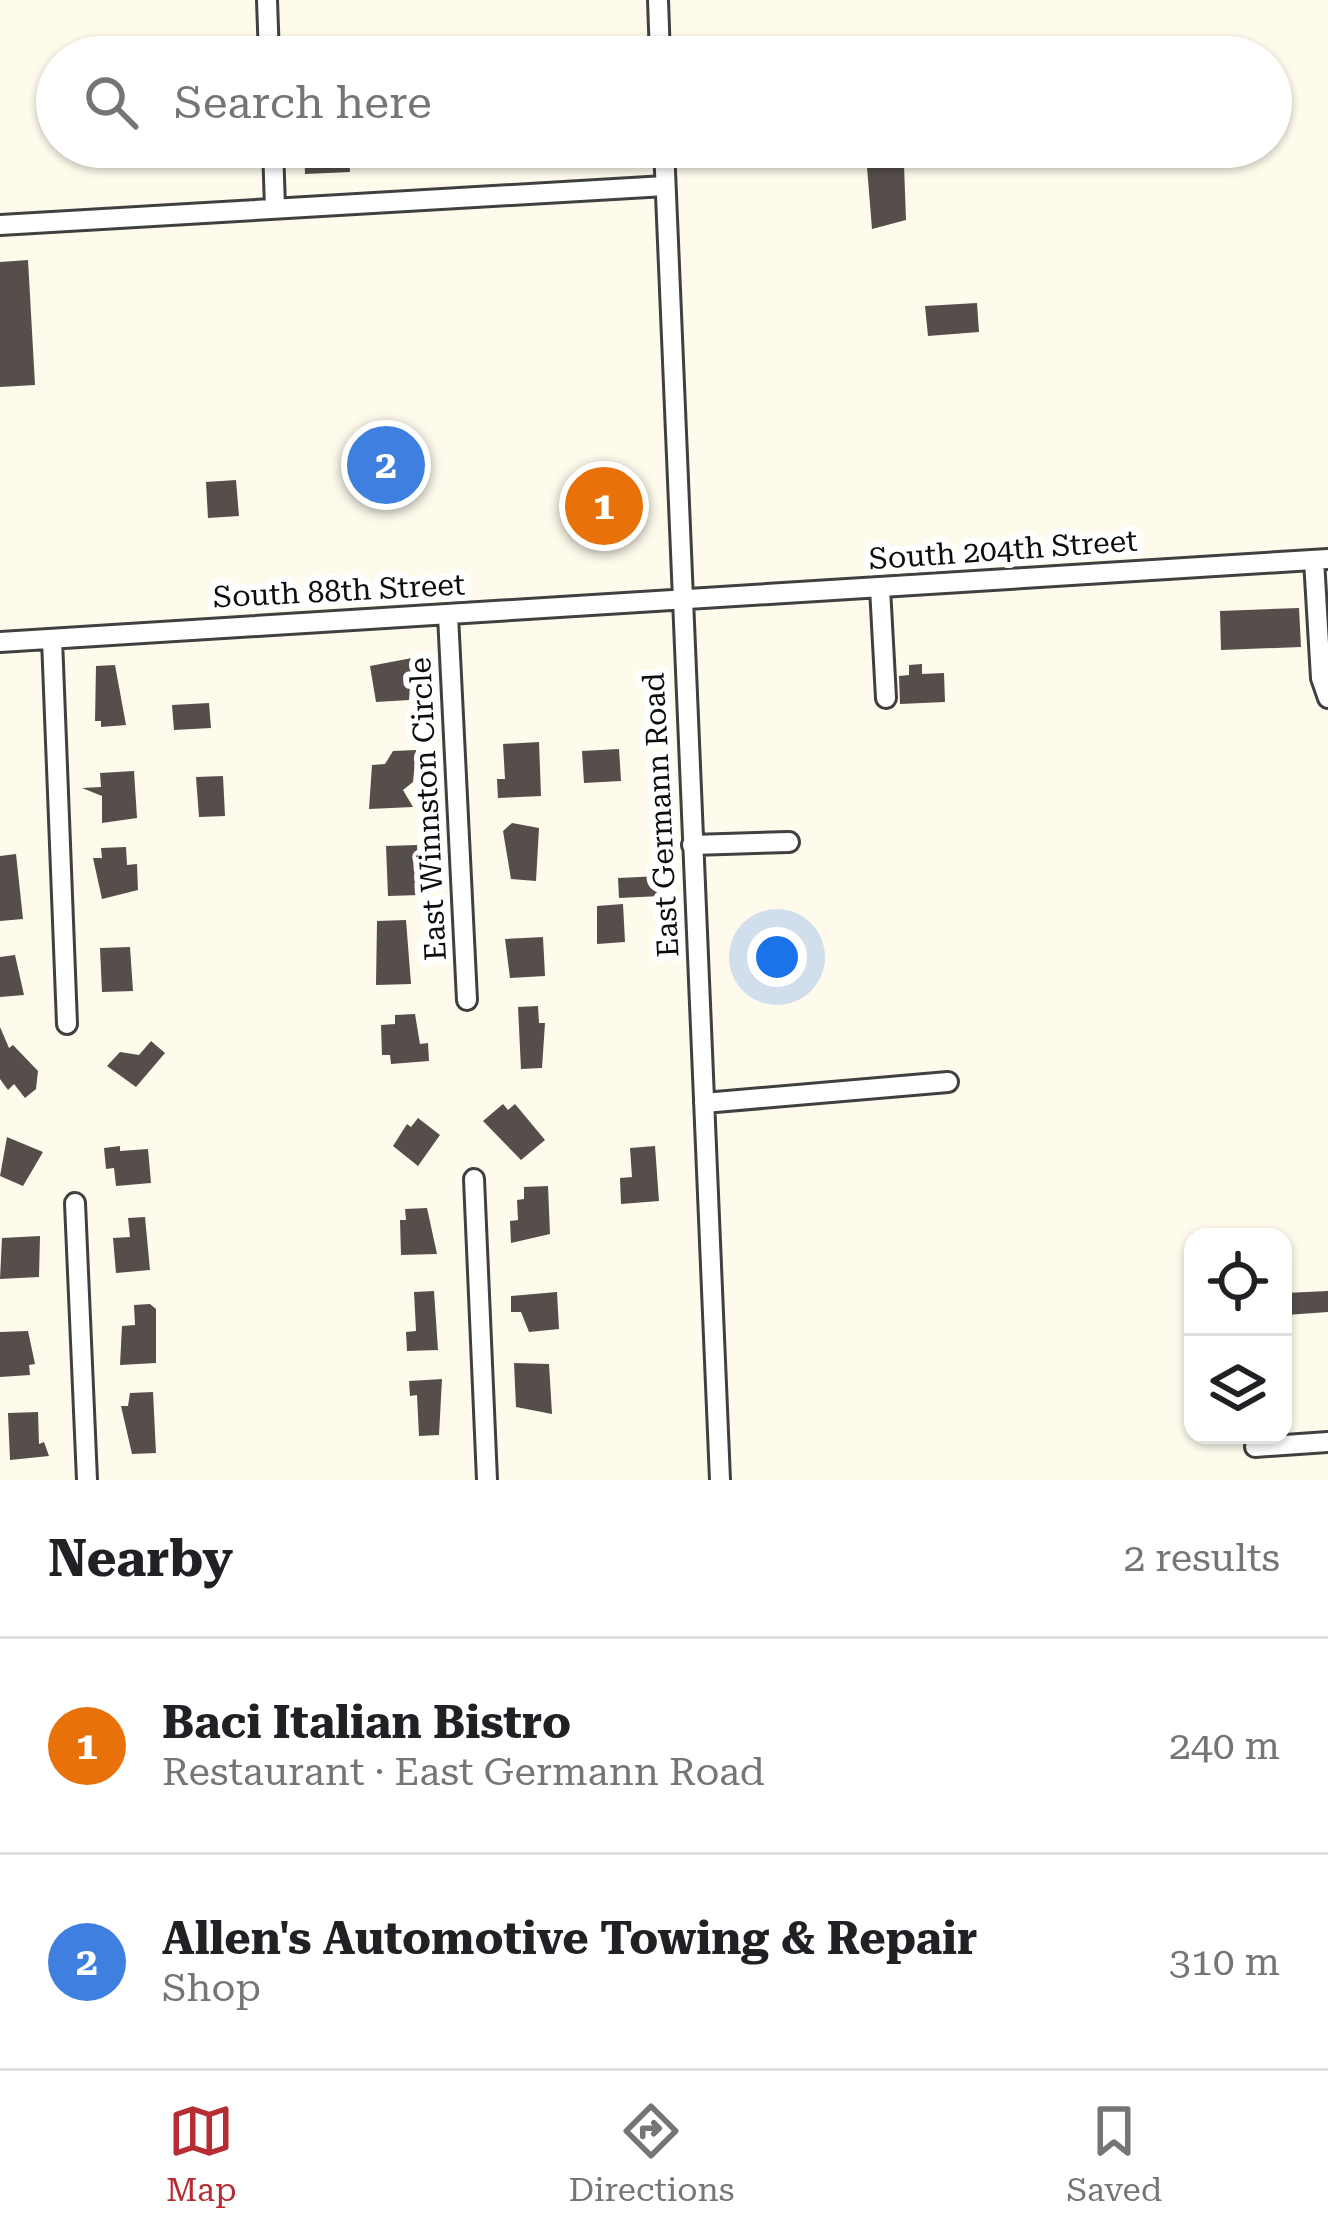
<!DOCTYPE html>
<meta charset="utf-8">
<style>
body{margin:0;font-family:"Roboto Serif",serif;background:#f6f6f6;color:#202124}
.controls{position:absolute;right:36px;bottom:36px;display:grid;overflow:hidden;border-radius:24px;box-shadow:0 3px 9px #0004}
.controls button{width:108px;height:108px;display:grid;place-items:center;padding:0;border:0;border-bottom:3px solid #e0e0e0;background:#fff;color:#202124;font:60px sans-serif}
.you{position:absolute;left:777px;top:957px;width:42px;height:42px;margin:-30px;border:9px solid #fff;border-radius:50%;background:#1a73e8;box-shadow:0 0 0 18px #1a73e833}
.badge{display:grid;place-items:center;width:78px;height:78px;border-radius:50%;background:#b62c33;color:#fff;font-size:39px;font-weight:700}
.pin{position:absolute;translate:-50% -50%;border:6px solid #fff;box-shadow:0 3px 12px #0006}
.list{margin:0;padding:0;list-style:none}
h2{display:flex;justify-content:space-between;align-items:center;height:156px;margin:0;padding:0 48px;font-size:51px}
h2 small{font-size:39px;font-weight:400;color:#757577}
.list li{display:grid;grid-template-columns:78px 1fr auto;gap:36px;align-items:center;box-sizing:border-box;height:216px;padding:0 48px;border-top:3px solid #e0e0e0}
.list b{display:block;font-size:45px;white-space:nowrap}
.list p{margin:0;font-size:39px;white-space:nowrap;color:#757577}
.list em{font-size:39px;font-style:normal;color:#757577}
.icon{flex:none;width:66px;height:66px;fill:none;stroke:currentColor;stroke-width:2;stroke-linecap:round;stroke-linejoin:round}
.map{position:relative;flex:none;width:1328px;height:1480px;overflow:hidden}
.search{position:absolute;background:#fff;box-shadow:0 3px 9px #0004;left:36px;right:36px;top:36px;height:132px;display:flex;align-items:center;gap:30px;box-sizing:border-box;padding:0 42px;border-radius:66px;color:#757577;font-size:45px}
.sheet{height:588px;background:#fff}
nav{display:flex;justify-content:space-around;align-items:center;box-sizing:border-box;height:168px;border-top:3px solid #e0e0e0;background:#fff;font-size:33px;color:#757577}
nav a{display:grid;justify-items:center;gap:6px}
nav .on{color:#b62c33}
.map>svg:first-child{display:block}
.building{fill:#554e4a}
.lines{fill:none;stroke-linecap:round;stroke-linejoin:round}
.minor-casing{stroke:#404040;stroke-width:24}
.minor{stroke:#fff;stroke-width:18}
.labels{text-anchor:middle;stroke-width:12;stroke-linejoin:round;paint-order:stroke}
.street-label{font-size:30px;fill:#0d0d0d;stroke:#fff}
</style>
<div class="map">
<svg width="1328" height="1480" viewBox="0 0 1328 1480">
<rect width="100%" height="100%" fill="#fefbed"/>
<!-- building -->
<path class="building" d="M304 147H349L350 172 305 174Z
M904 165 906 220 872 229 867 167Z
M28 260 35 385 0 387V262Z
M977 303 979 332 928 336 925 306Z
M411 450 413 481 361 485 360 453Z
M580 473 618 478 621 533 589 534 583 528Z
M236 480 239 516 208 518 206 482Z
M1299 608 1301 647 1221 650 1220 611Z
M412 658 409 700 376 702 370 666Z
M922 664V674L944 673 945 702 900 704 899 676 909 675V665Z
M115 665 126 725 101 727V721H95L96 666Z
M209 703 211 728 174 730 172 705Z
M539 742 541 796 498 798 497 779H505L503 744Z
M619 749 621 781 584 783 582 751Z
M416 750 413 782 403 790 413 807 369 809 372 765 385 764 393 751Z
M134 771 137 818 102 823V796L82 788 101 787 100 773Z
M223 776 225 816 199 817 196 777Z
M512 823 539 828 536 881 511 879 503 831Z
M417 845 420 895 388 896 386 846Z
M126 847 127 865 137 864 138 890 102 899 93 858H102L101 848Z
M16 854 23 919 0 921V856Z
M660 876 661 896 619 898 618 878Z
M623 904 625 942 597 944V906Z
M406 920 411 984 376 985 377 921Z
M543 937 545 976 510 978 505 939Z
M130 947 133 991 102 992 100 948Z
M15 955 24 995 0 997V957Z
M538 1006 539 1023H545L542 1068 521 1069 518 1007Z
M415 1014 420 1044 428 1043 429 1061 391 1064 390 1055H382L381 1025 395 1024V1015Z
M0 1027 9 1048 13 1045 38 1071 36 1089 25 1098 14 1084 8 1090 0 1079Z
M151 1041 165 1053 136 1087 107 1066 120 1052 139 1055Z
M503 1104 508 1110 515 1104 545 1140 521 1160 483 1121Z
M418 1118 440 1135 418 1166 393 1146 407 1124 411 1127Z
M7 1137 43 1152 23 1186 0 1176Z
M120 1146V1151L148 1149 151 1183 116 1186 114 1168 106 1169 104 1148Z
M655 1146 659 1201 621 1204 620 1178 632 1177 630 1148Z
M548 1186 550 1234 511 1243 510 1221 518 1220 517 1200 524 1199V1187Z
M427 1208 437 1254 401 1255 400 1220H406L405 1209Z
M145 1217 150 1270 116 1273 113 1238 130 1237 128 1218Z
M40 1236 39 1277 0 1279 2 1238Z
M434 1291 438 1350 407 1351 406 1332 416 1331 414 1292Z
M1328 1291V1312L1286 1315 1285 1293Z
M557 1292 559 1329 529 1332 521 1312H511V1296Z
M150 1304 156 1309V1363L120 1365 122 1326 135 1325 134 1305Z
M28 1331 35 1364 29 1365 30 1375 0 1377V1332Z
M514 1363 549 1364 552 1414 516 1407Z
M442 1379 439 1435 419 1436 417 1395 410 1396 409 1381Z
M153 1392 156 1453 132 1454 121 1406H128L130 1393Z
M38 1412 39 1444 44 1442 49 1456 10 1460 8 1413Z"/>
<g class="lines">
<!-- minor casing -->
<g class="minor-casing">
<path id="minor" d="M267 0 269 57
M658 0 660 57
M273 147 275 208
M664 147 720 1480
M0 225 665 186
M1314 560 1321 678 1328 698
M880 588 886 698
M448 615 467 1000
M52 639 67 1024
M0 642 1328 559
M692 845 789 842
M704 1103 948 1082
M474 1179 487 1480
M75 1203 87 1480
M1255 1447 1328 1442"/>
</g>
<!-- minor -->
<use href="#minor" class="minor"/>
</g>
<g class="labels">
<!-- street labels -->
<g class="street-label">
<text transform="translate(1003 550) rotate(-4)" y="10">South 204th Street</text>
<text transform="translate(339 591) rotate(-3)" y="10">South 88th Street</text>
<text transform="translate(428 809) rotate(-93)" y="10">East Winnston Circle</text>
<text transform="translate(661 815) rotate(-93)" y="10">East Germann Road</text>
</g>
</g>
</svg>
<div class="controls">
<button><svg class="icon" aria-label="locate" viewBox="0 0 24 24"><circle cx="12" cy="12" r="6"/><path d="M12 2v4M12 18v4M2 12h4M18 12h4"/></svg></button>
<button><svg class="icon" aria-label="layers" viewBox="0 0 24 24"><path d="M12 4l9 5-9 5-9-5zM3 14l9 5 9-5"/></svg></button>
</div>
<div class="you"></div>
<div class="pin badge" style="left:604px;top:506px;background:#e8710a">1</div>
<div class="pin badge" style="left:386px;top:465px;background:#3f7fe0">2</div>
<div class="search"><svg class="icon" aria-label="search" viewBox="0 0 24 24"><circle cx="10" cy="10" r="6"/><path d="M15 15l6 6"/></svg>Search here</div>
</div>
<section class="sheet">
<h2>Nearby<small>2 results</small></h2>
<ul class="list">
<li><span class="badge" style="background:#e8710a">1</span><div><b>Baci Italian Bistro</b><p>Restaurant · East Germann Road</p></div><em>240 m</em></li>
<li><span class="badge" style="background:#3f7fe0">2</span><div><b>Allen's Automotive Towing &amp; Repair</b><p>Shop</p></div><em>310 m</em></li>
</ul>
</section>
<nav>
<a class="on"><svg class="icon" aria-label="map" viewBox="0 0 24 24"><path d="M3 6l6-2 6 2 6-2v14l-6 2-6-2-6 2zM9 4v14M15 6v14"/></svg>Map</a>
<a><svg class="icon" aria-label="directions" viewBox="0 0 24 24"><path d="M12 3l9 9-9 9-9-9zM9 14v-3h6M13 9l2 2-2 2"/></svg>Directions</a>
<a><svg class="icon" aria-label="saved" viewBox="0 0 24 24"><path d="M7 4h10v16l-5-4-5 4z"/></svg>Saved</a>
</nav>
